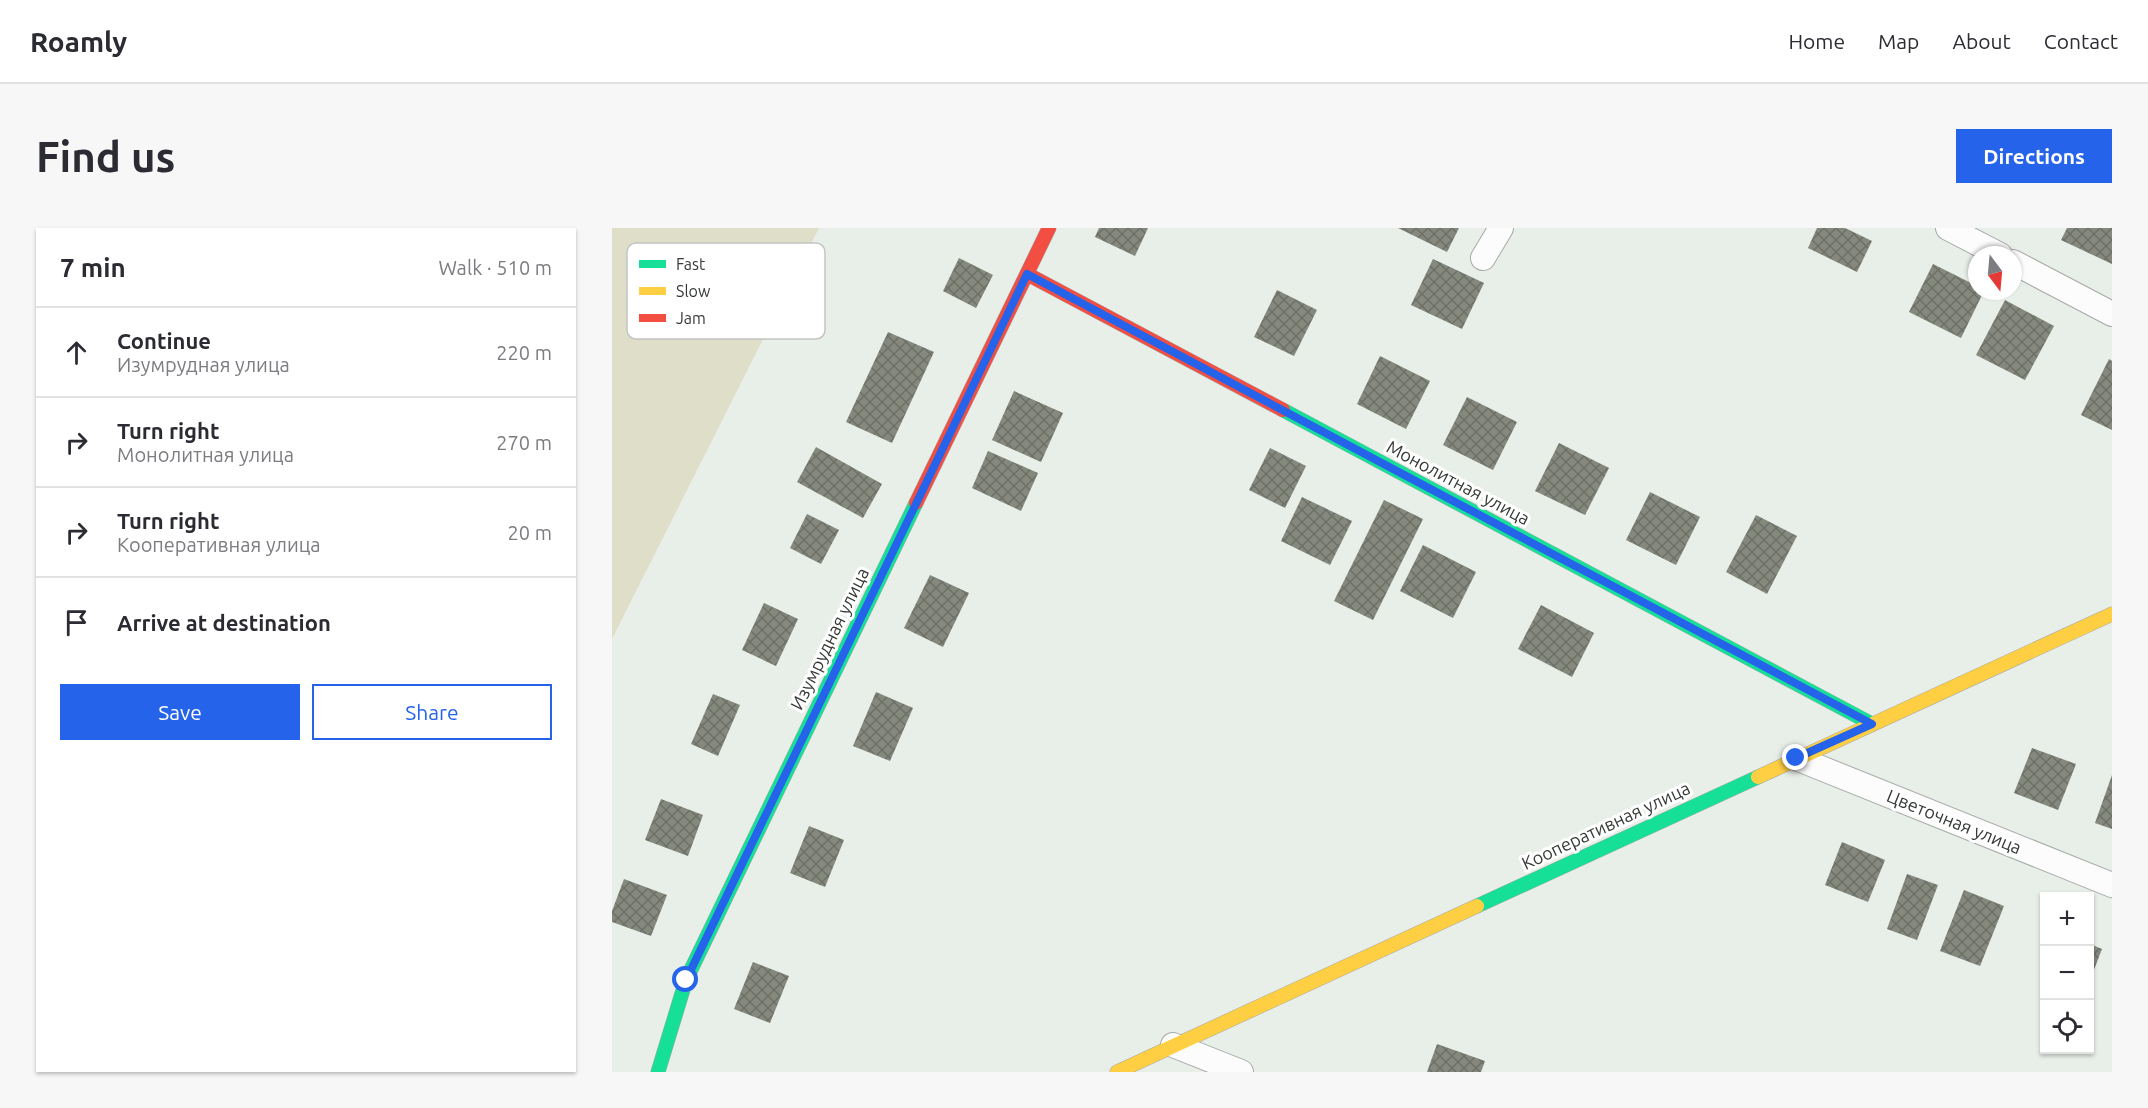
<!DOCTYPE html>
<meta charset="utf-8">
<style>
body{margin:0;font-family:Ubuntu,sans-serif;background:#f7f7f7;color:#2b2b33}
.controls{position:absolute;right:18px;bottom:18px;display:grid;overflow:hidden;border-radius:0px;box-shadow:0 2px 4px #0004}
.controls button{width:54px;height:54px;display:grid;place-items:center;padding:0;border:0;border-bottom:2px solid #e1e1e2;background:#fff;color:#2b2b33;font:30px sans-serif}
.compass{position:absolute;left:1356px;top:18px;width:54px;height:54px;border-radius:50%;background:#fff;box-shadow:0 2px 4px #0004;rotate:164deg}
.stop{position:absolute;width:18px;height:18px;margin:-14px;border:4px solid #2563eb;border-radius:50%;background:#fff}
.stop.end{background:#2563eb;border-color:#fff;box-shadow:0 2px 6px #0008}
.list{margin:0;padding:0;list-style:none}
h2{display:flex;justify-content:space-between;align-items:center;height:78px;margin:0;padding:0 24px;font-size:26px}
h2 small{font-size:20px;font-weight:400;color:#7c7c81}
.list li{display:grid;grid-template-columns:39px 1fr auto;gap:18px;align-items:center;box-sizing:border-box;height:90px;padding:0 24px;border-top:2px solid #e1e1e2}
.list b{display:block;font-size:22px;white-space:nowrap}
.list p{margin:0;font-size:20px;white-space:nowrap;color:#7c7c81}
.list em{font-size:20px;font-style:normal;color:#7c7c81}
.actions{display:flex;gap:12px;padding:18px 24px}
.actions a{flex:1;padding:14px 0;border:2px solid #2563eb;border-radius:0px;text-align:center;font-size:21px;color:#2563eb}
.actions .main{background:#2563eb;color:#fff}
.icon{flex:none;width:33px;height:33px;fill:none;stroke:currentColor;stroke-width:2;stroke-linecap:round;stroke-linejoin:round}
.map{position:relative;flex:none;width:1500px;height:844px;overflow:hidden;border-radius:0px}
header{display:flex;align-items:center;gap:36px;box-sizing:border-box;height:84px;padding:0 30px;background:#fff;border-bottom:2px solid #e1e1e2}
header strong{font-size:28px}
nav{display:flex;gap:33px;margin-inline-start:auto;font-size:21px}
.intro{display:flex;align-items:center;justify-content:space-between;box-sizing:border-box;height:144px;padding:0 36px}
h1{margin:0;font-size:42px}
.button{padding:15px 27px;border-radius:0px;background:#2563eb;color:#fff;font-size:21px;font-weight:700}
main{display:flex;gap:36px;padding:0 36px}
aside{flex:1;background:#fff;border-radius:0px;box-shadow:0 2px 4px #0004}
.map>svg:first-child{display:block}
.garden{fill:#dfdec9}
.building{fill:url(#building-cross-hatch)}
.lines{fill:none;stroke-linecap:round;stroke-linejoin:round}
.street-casing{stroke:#a6aaa6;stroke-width:26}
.fast-casing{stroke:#a6aaa6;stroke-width:15}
.slow-casing{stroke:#a6aaa6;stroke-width:15}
.jam-casing{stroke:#a6aaa6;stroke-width:15}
.street{stroke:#fcfcfc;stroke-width:24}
.fast{stroke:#16e098;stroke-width:14}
.slow{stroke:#ffcf43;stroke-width:14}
.jam{stroke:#f24e42;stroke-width:14}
.route{stroke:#2563eb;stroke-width:8}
.labels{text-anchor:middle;stroke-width:6;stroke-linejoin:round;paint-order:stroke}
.street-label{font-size:18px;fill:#363a36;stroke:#fff}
.key{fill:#fff;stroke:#c3c4c3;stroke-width:1.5}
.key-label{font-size:16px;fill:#363a36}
</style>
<header>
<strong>Roamly</strong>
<nav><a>Home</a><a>Map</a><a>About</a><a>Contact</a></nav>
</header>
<div class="intro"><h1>Find us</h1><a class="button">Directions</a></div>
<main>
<aside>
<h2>7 min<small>Walk · 510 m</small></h2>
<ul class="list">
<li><svg class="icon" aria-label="ahead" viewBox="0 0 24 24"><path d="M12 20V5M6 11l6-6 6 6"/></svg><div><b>Continue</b><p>Изумрудная улица</p></div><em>220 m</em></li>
<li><svg class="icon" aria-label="right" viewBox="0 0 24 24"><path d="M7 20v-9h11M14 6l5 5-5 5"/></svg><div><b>Turn right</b><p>Монолитная улица</p></div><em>270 m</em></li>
<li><svg class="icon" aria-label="right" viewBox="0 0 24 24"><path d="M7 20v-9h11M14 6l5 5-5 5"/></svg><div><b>Turn right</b><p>Кооперативная улица</p></div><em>20 m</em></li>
<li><svg class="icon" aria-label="arrive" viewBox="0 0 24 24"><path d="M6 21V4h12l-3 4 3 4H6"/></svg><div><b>Arrive at destination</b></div></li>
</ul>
<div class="actions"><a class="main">Save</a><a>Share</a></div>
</aside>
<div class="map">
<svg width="1500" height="844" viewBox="0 0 1500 844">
<defs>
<pattern id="building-cross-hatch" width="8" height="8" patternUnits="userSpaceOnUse" patternTransform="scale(1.5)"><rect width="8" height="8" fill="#84887d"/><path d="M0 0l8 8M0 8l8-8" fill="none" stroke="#6d7067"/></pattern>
</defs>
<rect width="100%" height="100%" fill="#e8eee8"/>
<!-- garden -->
<path class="garden" d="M0 0H207L0 411Z"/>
<!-- building -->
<path class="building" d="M487 0H536L523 28 483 9Z
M786 0H847L835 24Z
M1205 0H1233L1260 13 1245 44 1196 20Z
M1455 0H1500V36L1449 12Z
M347 30 381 47 364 80 331 63Z
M821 31 872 55 850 101 799 77Z
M1321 36 1365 58V63H1372L1349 110 1297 84Z
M665 62 705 82 682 128 642 109Z
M1393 72 1442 98 1413 152 1364 127Z
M276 104 322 124 280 215 234 194Z
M768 128 818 153 794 201 745 176Z
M1497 131 1500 133V202L1469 187Z
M402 163 451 185 429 234 380 212Z
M855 169 905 194 881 242 831 217Z
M947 215 997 240 973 287 923 263Z
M204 219 270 256 251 290 185 254Z
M658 220 694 238 673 280 637 262Z
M376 223 426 245 409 283 360 260Z
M1038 264 1088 289 1064 337 1014 312Z
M690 269 740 293 718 337 669 313Z
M772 272 811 291 761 392 722 373Z
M195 286 227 302 209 336 178 320Z
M1144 287 1185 308 1155 366 1114 344Z
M811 317 864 344 841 390 788 363Z
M318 347 357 365 331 419 292 400Z
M152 375 186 391 164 438 130 422Z
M929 377 982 405 960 449 906 421Z
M264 464 301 480 278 533 241 518Z
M101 466 128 477 106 528 79 516Z
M1420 520 1464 536 1446 582 1402 565Z
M1500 547V601L1483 595Z
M49 571 91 587 76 628 33 612Z
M197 598 232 612 213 659 178 645Z
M1230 614 1273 632 1256 674 1213 657Z
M1295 646 1326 657 1305 712 1275 701Z
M12 651 55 667 39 708 0 694V683Z
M1352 662 1392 678 1368 738 1328 723Z
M1478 716 1490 721 1478 752Z
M141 734 177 748 158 795 122 781Z
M825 816 873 833 869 844H815Z"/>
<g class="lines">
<!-- street casing -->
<g class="street-casing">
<path id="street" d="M1336 0 1388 27
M871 30 889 0
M1401 34 1500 86
M1184 530 1500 657
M561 817 629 844"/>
</g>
<!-- fast casing -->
<g class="fast-casing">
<path id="fast" d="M671 182 1260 496
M865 678 1146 549
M46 844 74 752 304 275"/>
</g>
<!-- slow casing -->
<g class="slow-casing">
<path id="slow" d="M1146 549 1500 386
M505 844 865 678"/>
</g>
<!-- jam casing -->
<g class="jam-casing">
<path id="jam" d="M415 46 671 182
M304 275 437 0"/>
</g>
<!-- street -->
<use href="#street" class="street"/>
<!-- fast -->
<use href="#fast" class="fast"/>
<!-- slow -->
<use href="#slow" class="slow"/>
<!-- jam -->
<use href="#jam" class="jam"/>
</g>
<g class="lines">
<!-- route -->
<path class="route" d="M74 752 415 46 1260 496 1184 530"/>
</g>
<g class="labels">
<!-- street labels -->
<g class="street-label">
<text transform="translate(846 255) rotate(28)" y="6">Монолитная улица</text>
<text transform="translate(218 411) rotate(-64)" y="6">Изумрудная улица</text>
<text transform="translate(1342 594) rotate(22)" y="6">Цветочная улица</text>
<text transform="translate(994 598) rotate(-25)" y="6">Кооперативная улица</text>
</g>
</g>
<!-- legend -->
<rect x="15" y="15" width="198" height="96" rx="9" class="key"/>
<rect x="27" y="32" width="27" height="8" fill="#16e098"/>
<rect x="27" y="59" width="27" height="8" fill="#ffcf43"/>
<rect x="27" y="86" width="27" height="8" fill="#f24e42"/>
<g class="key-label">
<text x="64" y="42">Fast</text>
<text x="64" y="69">Slow</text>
<text x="64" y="96">Jam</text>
</g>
</svg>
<div class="controls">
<button>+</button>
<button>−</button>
<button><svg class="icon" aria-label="locate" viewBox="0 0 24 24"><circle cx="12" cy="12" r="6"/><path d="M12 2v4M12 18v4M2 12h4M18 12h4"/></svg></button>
</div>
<svg class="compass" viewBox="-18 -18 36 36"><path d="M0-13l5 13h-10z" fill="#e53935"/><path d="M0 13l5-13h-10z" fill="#7c7c81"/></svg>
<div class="stop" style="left:74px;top:752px"></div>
<div class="stop end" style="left:1184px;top:530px"></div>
</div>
</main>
